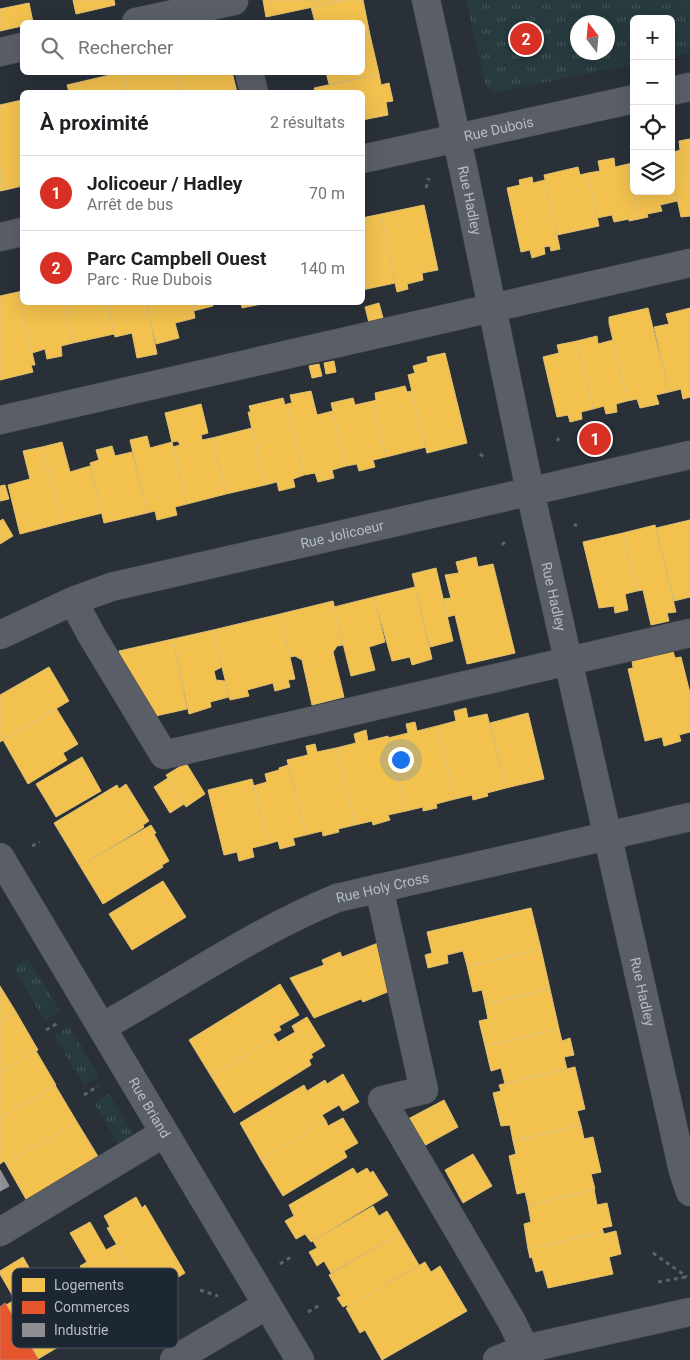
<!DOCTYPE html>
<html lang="fr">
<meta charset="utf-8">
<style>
body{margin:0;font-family:Roboto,sans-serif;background:#f2f2f2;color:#202124}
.controls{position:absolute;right:15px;top:15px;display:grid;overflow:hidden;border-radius:8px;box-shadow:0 5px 20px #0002}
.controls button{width:45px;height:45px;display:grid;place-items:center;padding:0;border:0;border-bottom:1px solid #e0e0e0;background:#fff;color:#202124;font:25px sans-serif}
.compass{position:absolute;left:570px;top:15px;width:45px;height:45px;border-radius:50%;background:#fff;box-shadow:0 5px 20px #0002;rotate:344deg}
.you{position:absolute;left:400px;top:759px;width:18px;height:18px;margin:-12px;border:4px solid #fff;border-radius:50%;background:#1a73e8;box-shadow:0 0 0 8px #1a73e833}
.badge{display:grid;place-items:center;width:32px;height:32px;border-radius:50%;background:#d93025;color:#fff;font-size:16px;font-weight:700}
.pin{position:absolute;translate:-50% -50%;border:2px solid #fff;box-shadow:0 1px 5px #0006}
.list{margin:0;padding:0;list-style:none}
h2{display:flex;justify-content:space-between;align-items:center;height:65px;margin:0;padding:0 20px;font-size:21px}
h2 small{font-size:16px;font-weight:400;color:#757577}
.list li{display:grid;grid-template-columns:32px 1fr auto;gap:15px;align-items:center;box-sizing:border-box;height:75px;padding:0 20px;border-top:1px solid #e0e0e0}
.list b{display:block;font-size:19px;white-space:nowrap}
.list p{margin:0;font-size:16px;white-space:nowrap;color:#757577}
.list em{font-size:16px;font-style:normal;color:#757577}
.icon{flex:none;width:28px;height:28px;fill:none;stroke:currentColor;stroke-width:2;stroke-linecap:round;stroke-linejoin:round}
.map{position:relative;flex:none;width:690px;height:1360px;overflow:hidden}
.search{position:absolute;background:#fff;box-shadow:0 5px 20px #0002;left:20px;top:20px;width:345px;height:55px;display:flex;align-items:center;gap:12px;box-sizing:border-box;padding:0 18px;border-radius:8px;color:#757577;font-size:19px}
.panel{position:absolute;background:#fff;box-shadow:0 5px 20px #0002;left:20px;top:90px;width:345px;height:215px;border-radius:8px}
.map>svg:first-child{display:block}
.grass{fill:url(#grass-tufts);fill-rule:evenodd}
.homes{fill:#f2c14e;stroke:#dfc073}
.shops{fill:#e4572e;stroke:#d6755c}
.industry{fill:#8d8d92;stroke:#999ba2}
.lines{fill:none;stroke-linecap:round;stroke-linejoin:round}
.minor-casing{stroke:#484c53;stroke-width:29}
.path{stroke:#5d636a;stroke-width:3;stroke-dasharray:4 4;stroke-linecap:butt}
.minor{stroke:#5a5e66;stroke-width:28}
.labels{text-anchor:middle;stroke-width:5;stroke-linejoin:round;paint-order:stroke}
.street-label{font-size:14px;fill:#b4bcc9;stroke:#1d2633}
.key{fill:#1d2633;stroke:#4a5360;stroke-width:1}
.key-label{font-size:14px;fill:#b4bcc9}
</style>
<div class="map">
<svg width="690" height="1360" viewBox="0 0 690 1360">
<defs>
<pattern id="grass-tufts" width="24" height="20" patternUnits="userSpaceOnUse" patternTransform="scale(1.25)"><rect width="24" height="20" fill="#273a3e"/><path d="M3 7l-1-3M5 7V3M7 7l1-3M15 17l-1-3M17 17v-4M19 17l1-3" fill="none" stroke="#445559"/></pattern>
</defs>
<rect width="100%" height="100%" fill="#2a3038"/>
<!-- grass -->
<path class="grass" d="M466 0H690V53L671 57V19H634V64L494 93 486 86ZM578 22H608V52H578Z
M28 958 60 1011 44 1020 13 967Z
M69 1026 99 1076 84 1085 54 1036Z
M109 1094 136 1138 121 1148 94 1103Z"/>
<!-- homes -->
<path class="homes" d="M73 0H114L115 5 76 14Z
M263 0H346L266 17Z
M346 0H363L370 35 362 36V22H315L311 7Z
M29 3 33 22H22V26L0 31V9Z
M370 35 379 74 329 84 326 72H362V36Z
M123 72H177L182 92H128Z
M123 72 128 92H69L67 85Z
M177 72H232L237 92H182Z
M379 74 381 85 389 83 393 101 386 102 388 115 362 120V92H315L314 88Z
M22 100V186L5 190 0 167V105Z
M690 139V216L681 217 671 171V153L680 150 679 141Z
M614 158 615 167 628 164 639 219 629 221V219L614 222 612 215 597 218 588 173 600 171 598 161Z
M634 163V191H671V171L677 201 660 205 662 211 647 214 648 217 639 219 628 164Z
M0 167 5 190 0 191Z
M578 167 580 175 588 173 599 226 557 235 544 175Z
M532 177 533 183 545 180 560 249 551 251 550 246 544 247 545 254 532 258 530 250 521 252 507 188 520 185 519 180Z
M424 205 438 270 422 273 423 280 407 284 408 289 397 292 381 214Z
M381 214 395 283 362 290V218Z
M22 291V302H64L73 343 61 346 62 356 47 359 45 349 32 353 18 292Z
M18 292 35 365H31L33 372 0 380V296Z
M64 302H107L114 334 73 343Z
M107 302H146L157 354 137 358 132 333 115 337Z
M146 302H192L195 318 175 323 179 338 156 344Z
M192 302H212L213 306 193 311Z
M241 302H271L242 308Z
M379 303 383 318 369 323 365 307Z
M648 308 669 392 656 395 659 404 640 408 637 399 627 401 609 323V317Z
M690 308V397L683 399 681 389 669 392 654 327 669 324 666 314Z
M597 336 598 344 613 340 627 401 616 404 617 412 606 414 604 406 593 409 577 341Z
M577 341 593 409 581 412 582 419 570 422 568 415 557 417 543 357 559 353 557 345Z
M445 353 467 443 427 453 408 375 415 373 413 366 428 362 427 357Z
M334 361 336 372 326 374 324 363Z
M319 364 322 376 312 378 309 366Z
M405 386 407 392 412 391 426 447 386 457 373 401 376 400 375 393Z
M311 391 317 415 333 411 346 466 332 470 334 478 318 482 315 473 304 475 287 404 292 403 290 395Z
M283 398 285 405 287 404 304 475 293 479 295 487 279 491 277 482 265 485 248 412H251L249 406Z
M353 398 355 405 373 401 386 457 373 460 375 467 359 471 357 464 346 466 331 403Z
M201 404 208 433 201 435 202 440 212 438 226 494 187 504 173 447 180 445 178 441 172 442 165 413Z
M252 428 265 485 226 494 212 438Z
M147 436 150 448 172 442 187 504 175 507 177 515 157 520 155 511 147 513 130 440Z
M62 442 70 472 90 466 102 513 62 523 42 447Z
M112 446 115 456 132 452 147 513 104 523 90 463 99 460 96 450Z
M42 447 62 523 20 534 8 485 30 479 23 451Z
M5 485 9 499 0 501V486Z
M3 519 13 536 0 544V521Z
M690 520V597L674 601 656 528Z
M655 525 676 612 667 613 669 621 651 625 643 590 637 591 623 533Z
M623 533 637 591 625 594 628 610 615 613 614 606 599 608 583 542Z
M476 557 478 567 493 564 515 653 467 664 455 615 447 617 443 599 451 598 445 575 459 573 456 562Z
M436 568 453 641 430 647 412 574Z
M415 587 432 659 412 665 410 657 392 661 374 597Z
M374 597 385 642 369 647 375 670 351 676 334 607Z
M333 601 343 645 337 646 333 652 344 697 312 705 302 660 295 656 290 657 280 614Z
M280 614 295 679 288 680 290 687 275 691 273 683 247 690 249 696 230 700 213 630Z
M213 630 222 667 214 671 216 680 225 681 229 697 210 702 211 707 189 714 173 639Z
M173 639 187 709 151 717 127 681 119 651Z
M673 651 675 658 681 657 690 693V732L679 735 681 741 664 746 662 737 645 741 628 669 633 668 632 661 647 658 646 655 657 652 658 655Z
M49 667 69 701 0 742V695Z
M56 708 78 744 63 753 67 760 28 784 3 740Z
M466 708 468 718 487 714 506 788 487 793 488 796 473 800 472 795 455 799 437 726 456 721 454 711Z
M528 713 544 779 506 788 490 723Z
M415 722 417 731 437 726 455 799 436 804 437 808 423 811V807L406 811 388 738 408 733 406 724Z
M366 730 368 741 388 736 406 811 388 815 390 820 373 825 372 821 355 825 336 748 356 743 354 734Z
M315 744 317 752 336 748 355 825 338 829 339 832 323 836 322 831 306 835 287 760 308 755 306 746Z
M82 757 101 791 56 817 36 784Z
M186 763 205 794 186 807 166 775Z
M288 765 306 835 293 838 295 845 280 849 278 841 268 844 253 786 267 782 265 774 279 770V768Z
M168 778 184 804 170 813 154 787Z
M252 779 268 844 252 848 254 857 239 861 237 852 224 855 208 790Z
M126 784 149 821 143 825 144 827 143 828 80 866 54 823 117 785 119 789Z
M151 825 156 833 154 834 169 861 162 865 163 867 103 904 80 866Z
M163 881 186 917 132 950 109 914Z
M531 908 541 949 467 966 463 951 447 955 448 963 428 968 425 955 432 953 427 932Z
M378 943 390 991 363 1002 361 999 314 1018 290 978 324 965 322 960 340 952 342 957Z
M541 949 550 989 485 1004 482 990 473 992 467 966Z
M280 984 299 1015 279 1026 281 1030 273 1034 275 1037 211 1076 189 1040Z
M0 986 16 1012 0 1022Z
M550 989 559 1029 485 1046 479 1021 488 1019 485 1004Z
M16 1012 38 1050 0 1072V1022Z
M307 1017 325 1046 311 1054 313 1057 309 1060 311 1065 234 1113 211 1076 275 1037 278 1042 295 1032 292 1026Z
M559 1029 562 1041 570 1038 574 1055 564 1057 567 1069 505 1084 501 1068 491 1071 485 1046Z
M36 1051 56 1085 0 1118V1072Z
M575 1067 585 1109 577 1111 581 1125 513 1141 510 1125 501 1126 493 1093 501 1091 499 1085Z
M343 1074 359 1102 343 1111 339 1105 322 1115 326 1121 261 1160 240 1123 304 1085 307 1091 325 1080 327 1084Z
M55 1085 77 1122 6 1164 4 1161 0 1164V1118Z
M444 1100 458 1127 422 1147 408 1119Z
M343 1118 358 1143 344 1151 347 1157 283 1196 261 1160 326 1121 328 1126Z
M77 1122 99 1158 27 1201 6 1164Z
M581 1125 584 1139 593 1137 601 1172 591 1174 595 1189 528 1205 525 1192 517 1194 509 1156 516 1154 513 1141Z
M473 1154 492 1186 463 1203 445 1170Z
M353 1168 357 1174 367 1168 370 1173 373 1171 388 1195 311 1242 305 1234 296 1239 285 1221 294 1216 289 1205Z
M594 1189 597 1205 607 1203 612 1226 602 1228 603 1231 528 1249 524 1224 531 1222 528 1205Z
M136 1197 142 1208 145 1205 185 1273 147 1296 107 1228 110 1227 104 1216Z
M373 1206 379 1216 387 1211 400 1233 331 1273 324 1261 317 1266 309 1252 317 1248 313 1241Z
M90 1222 106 1250 117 1244 147 1296 110 1317 80 1266 87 1262 70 1233Z
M603 1231 604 1234 616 1231 621 1254 609 1257 613 1274 548 1288 543 1270 536 1272 532 1257 530 1258 528 1249Z
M400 1233 419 1265 348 1307 347 1305 343 1307 337 1298 341 1296 329 1275Z
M23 1257 39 1285 49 1280 80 1334 38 1359 6 1305 15 1300 0 1274V1271Z
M425 1262 431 1272 440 1266 467 1311 382 1360 365 1330 360 1333 346 1308Z"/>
<!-- shops -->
<path class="shops" d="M5 1303 38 1359 36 1360H0V1307Z"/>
<!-- industry -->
<path class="industry" d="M0 1170 9 1186 0 1191Z"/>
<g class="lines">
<!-- minor casing -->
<g class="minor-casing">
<g id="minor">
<path id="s1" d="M426 0 464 172 530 491 683 1171 690 1192"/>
<path d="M136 22 234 1"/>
<path d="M0 52 22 47"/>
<path d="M249 72 254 92"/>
<path d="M671 91 690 87"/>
<path id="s2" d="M362 159 634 99"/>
<path d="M0 237 22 232"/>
<path d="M0 420 690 263"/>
<path d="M73 601 92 636 164 755 690 633"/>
<path id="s3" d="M0 635 73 601 111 587 690 455"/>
<path id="s4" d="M0 857 300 1360"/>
<path d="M379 888 424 1090 382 1100 512 1322 530 1360"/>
<path id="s5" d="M102 1027C180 984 254 932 337 898L690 817"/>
<path d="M0 1232 164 1133"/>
<path d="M174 1360 267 1305"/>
<path d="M497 1360 525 1349 690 1312"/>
</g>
</g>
<!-- path -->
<path class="path" d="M426 188 429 178
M557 441 559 438
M480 454 484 457
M574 524 577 526
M502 545 505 542
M32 846 40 842
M46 1030 60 1022
M84 1095 98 1086
M653 1253 687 1277
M280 1264 291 1257
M658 1282 686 1277
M200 1290 218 1296
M308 1312 320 1305"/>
<!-- minor -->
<use href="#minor" class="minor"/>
</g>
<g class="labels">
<!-- street labels -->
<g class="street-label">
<text dy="5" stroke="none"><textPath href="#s2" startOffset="140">Rue Dubois</textPath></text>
<text dy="5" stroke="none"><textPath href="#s1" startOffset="205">Rue Hadley</textPath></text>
<text dy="5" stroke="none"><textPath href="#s3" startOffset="358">Rue Jolicoeur</textPath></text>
<text dy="5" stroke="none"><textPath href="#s1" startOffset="610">Rue Hadley</textPath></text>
<text dy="5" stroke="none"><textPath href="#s5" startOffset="315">Rue Holy Cross</textPath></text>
<text dy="5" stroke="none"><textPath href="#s1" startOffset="1015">Rue Hadley</textPath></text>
<text dy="5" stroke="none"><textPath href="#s4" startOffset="292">Rue Briand</textPath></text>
</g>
</g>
<!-- legend -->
<rect x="12" y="1268" width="166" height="80" rx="8" class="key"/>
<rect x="22" y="1278" width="23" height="14" fill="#f2c14e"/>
<rect x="22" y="1301" width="23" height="13" fill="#e4572e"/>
<rect x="22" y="1323" width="23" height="14" fill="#8d8d92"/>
<g class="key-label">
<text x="54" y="1290">Logements</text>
<text x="54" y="1312">Commerces</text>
<text x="54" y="1335">Industrie</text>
</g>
</svg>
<div class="controls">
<button>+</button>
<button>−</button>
<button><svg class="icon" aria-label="locate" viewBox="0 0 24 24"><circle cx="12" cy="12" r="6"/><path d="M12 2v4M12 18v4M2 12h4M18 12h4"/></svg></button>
<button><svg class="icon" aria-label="layers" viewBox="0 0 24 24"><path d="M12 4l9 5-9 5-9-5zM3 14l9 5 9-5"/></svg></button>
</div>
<svg class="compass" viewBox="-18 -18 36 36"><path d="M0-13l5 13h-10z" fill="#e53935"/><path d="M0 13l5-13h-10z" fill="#757577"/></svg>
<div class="you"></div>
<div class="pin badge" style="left:595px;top:439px">1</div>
<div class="pin badge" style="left:526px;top:39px">2</div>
<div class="search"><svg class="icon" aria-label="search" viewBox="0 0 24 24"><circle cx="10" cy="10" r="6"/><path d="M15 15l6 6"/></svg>Rechercher</div>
<section class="panel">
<h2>À proximité<small>2 résultats</small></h2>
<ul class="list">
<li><span class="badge">1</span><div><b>Jolicoeur / Hadley</b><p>Arrêt de bus</p></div><em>70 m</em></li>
<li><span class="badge">2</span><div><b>Parc Campbell Ouest</b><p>Parc · Rue Dubois</p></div><em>140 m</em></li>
</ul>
</section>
</div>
